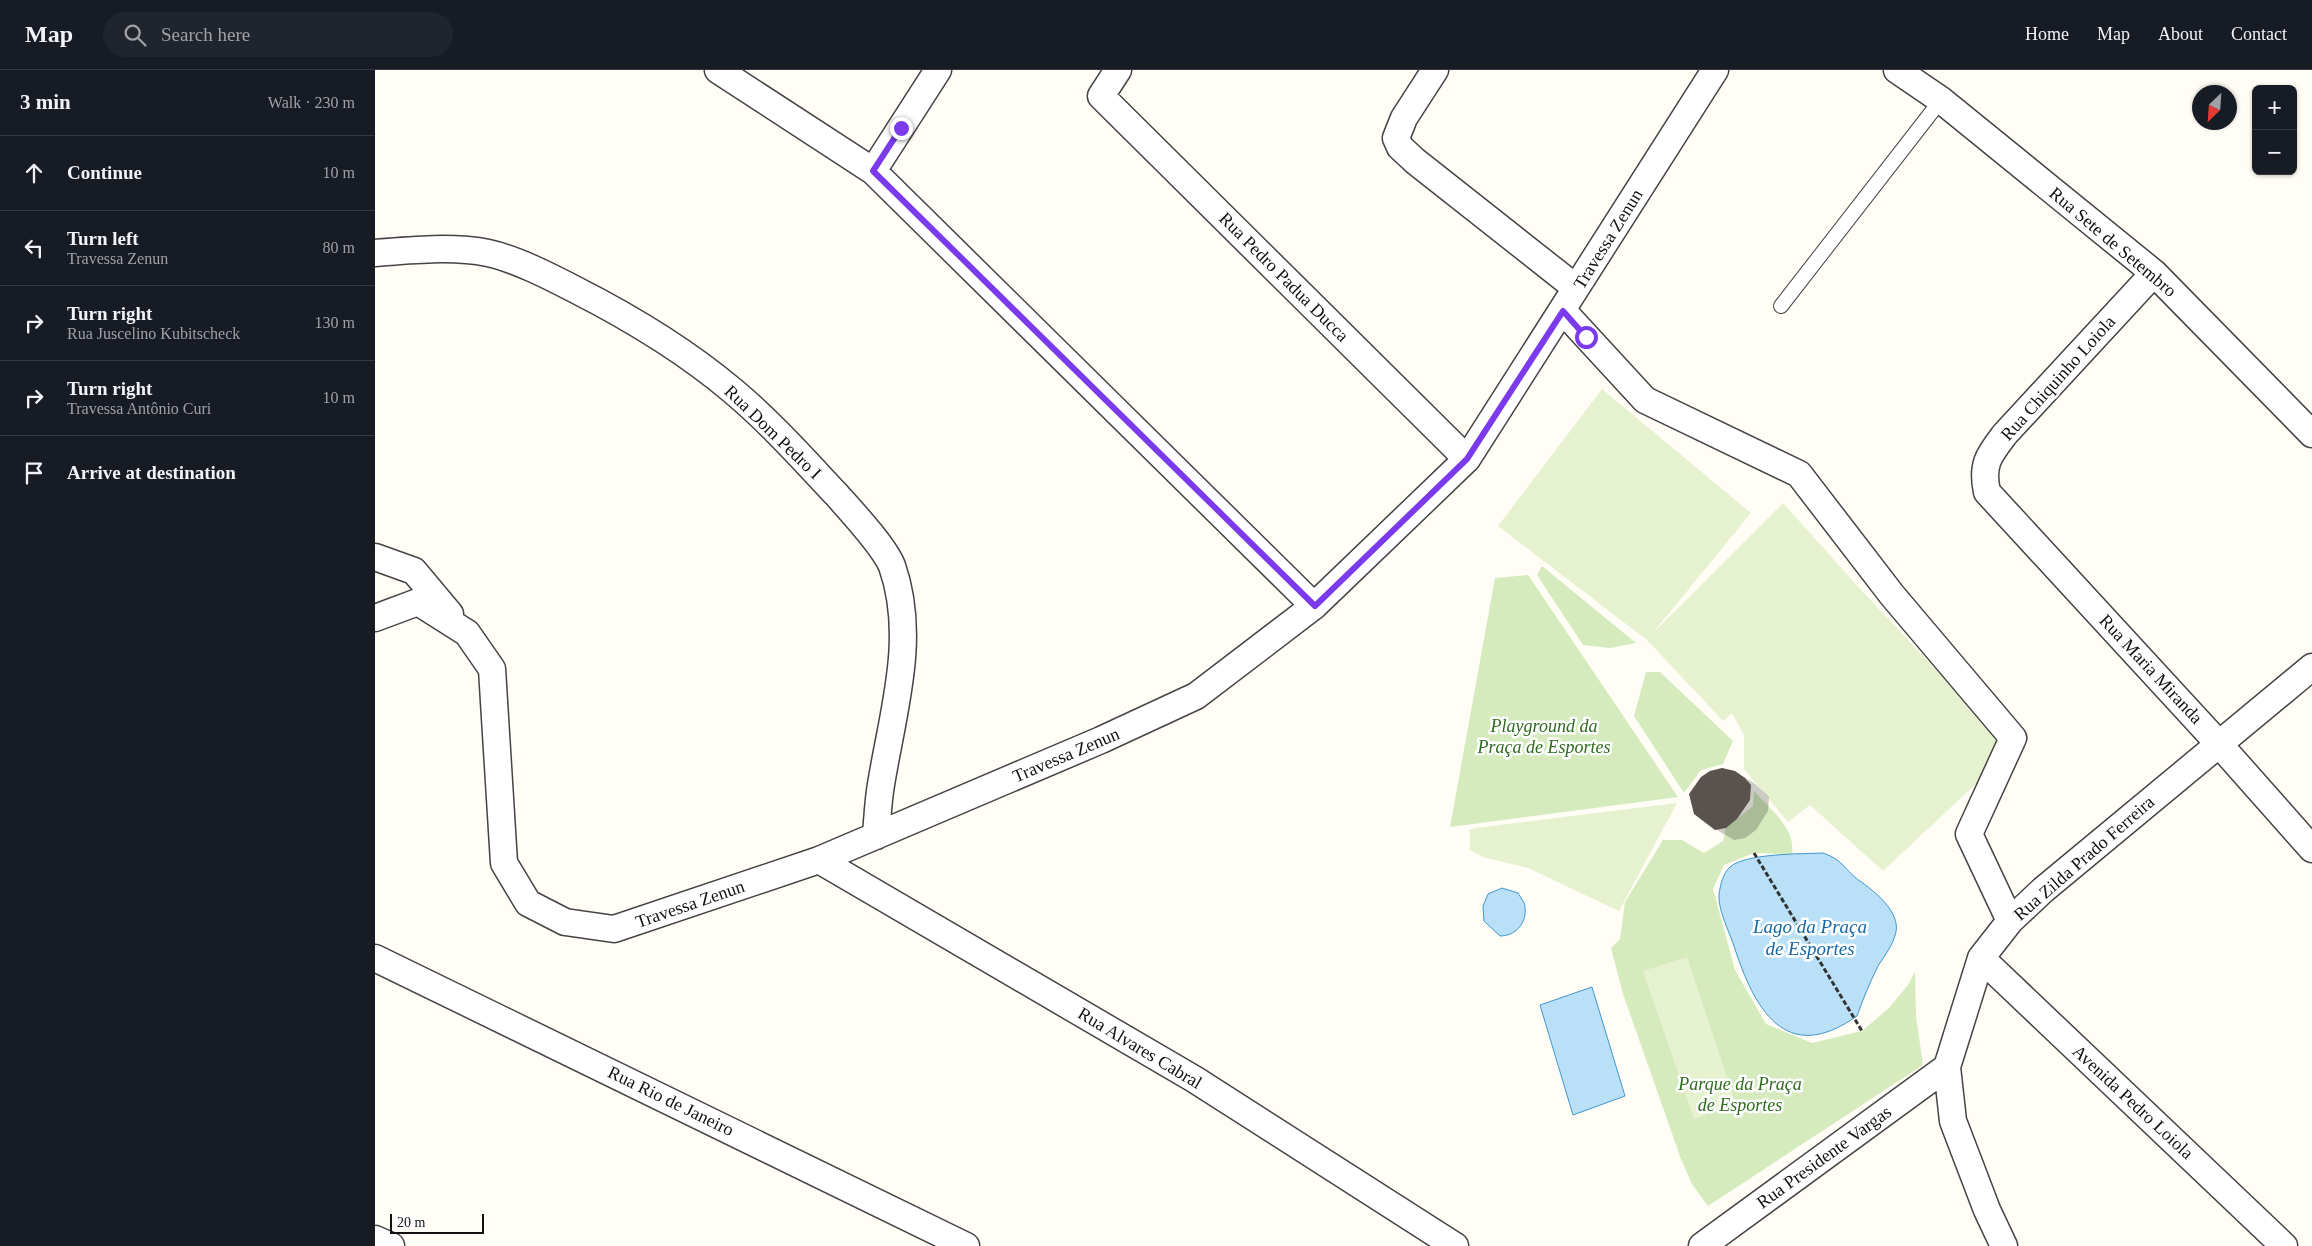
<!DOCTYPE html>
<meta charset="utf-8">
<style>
body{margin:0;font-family:Georgia,serif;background:#20242c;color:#f1f3f6}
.controls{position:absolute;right:15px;top:15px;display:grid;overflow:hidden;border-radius:8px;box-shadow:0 1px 4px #0004}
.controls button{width:45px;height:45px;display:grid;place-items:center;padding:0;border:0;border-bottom:1px solid #363941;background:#171b24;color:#f1f3f6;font:25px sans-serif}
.compass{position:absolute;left:1817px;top:15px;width:45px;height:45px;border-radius:50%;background:#171b24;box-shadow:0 1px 4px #0004;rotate:205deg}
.scale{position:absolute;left:15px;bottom:12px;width:94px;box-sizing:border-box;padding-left:5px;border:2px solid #111;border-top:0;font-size:14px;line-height:18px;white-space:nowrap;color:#111;-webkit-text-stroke:4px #fff;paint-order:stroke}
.stop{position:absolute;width:15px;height:15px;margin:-11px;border:4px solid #7c3aed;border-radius:50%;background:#fff}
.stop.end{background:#7c3aed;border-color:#fff;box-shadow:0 1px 5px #0008}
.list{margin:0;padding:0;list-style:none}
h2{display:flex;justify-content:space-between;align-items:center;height:65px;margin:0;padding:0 20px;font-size:21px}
h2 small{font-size:16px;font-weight:400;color:#9ea1a6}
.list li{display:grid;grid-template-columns:32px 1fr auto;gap:15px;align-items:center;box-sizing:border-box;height:75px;padding:0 20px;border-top:1px solid #363941}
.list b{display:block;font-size:19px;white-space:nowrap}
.list p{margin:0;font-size:16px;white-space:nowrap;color:#9ea1a6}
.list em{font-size:16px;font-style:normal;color:#9ea1a6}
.icon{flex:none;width:28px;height:28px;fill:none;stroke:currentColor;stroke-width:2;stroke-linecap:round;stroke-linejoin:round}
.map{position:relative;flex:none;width:1937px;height:1176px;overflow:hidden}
header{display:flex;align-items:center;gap:30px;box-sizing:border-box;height:70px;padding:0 25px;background:#171b24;border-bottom:1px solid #363941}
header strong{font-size:24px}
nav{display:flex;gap:28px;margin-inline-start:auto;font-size:18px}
.search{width:350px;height:45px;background:#20242c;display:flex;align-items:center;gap:12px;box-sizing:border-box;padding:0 18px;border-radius:28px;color:#9ea1a6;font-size:19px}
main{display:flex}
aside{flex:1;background:#171b24}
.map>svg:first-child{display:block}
.green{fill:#d5ebbd}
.pitch{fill:#e6f2cf}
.water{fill:#b9e0f7;stroke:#3f96cf}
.shadow{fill:#0003}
.building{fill:#5a524d}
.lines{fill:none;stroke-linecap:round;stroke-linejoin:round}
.service-casing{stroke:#444;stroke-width:16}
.minor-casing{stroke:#444;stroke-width:29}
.path{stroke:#333;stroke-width:3;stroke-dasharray:5 2.5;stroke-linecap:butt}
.service{stroke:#fff;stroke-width:14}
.minor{stroke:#fff;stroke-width:26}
.route{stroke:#7c3aed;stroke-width:6}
.labels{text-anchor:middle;stroke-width:5;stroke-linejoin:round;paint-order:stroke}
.street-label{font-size:18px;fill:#111;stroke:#fff}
.park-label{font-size:18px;font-style:italic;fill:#2f6b1f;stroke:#fff}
.water-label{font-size:19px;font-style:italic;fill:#1768a6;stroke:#fff}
</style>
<header>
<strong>Map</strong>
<div class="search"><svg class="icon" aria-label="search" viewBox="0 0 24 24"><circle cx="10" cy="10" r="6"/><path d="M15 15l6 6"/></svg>Search here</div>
<nav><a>Home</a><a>Map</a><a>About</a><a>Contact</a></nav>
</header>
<main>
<aside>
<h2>3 min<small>Walk · 230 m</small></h2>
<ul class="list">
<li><svg class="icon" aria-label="ahead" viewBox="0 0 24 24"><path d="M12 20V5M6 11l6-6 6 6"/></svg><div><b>Continue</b></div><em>10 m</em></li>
<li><svg class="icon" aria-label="left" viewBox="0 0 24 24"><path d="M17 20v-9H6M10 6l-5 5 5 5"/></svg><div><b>Turn left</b><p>Travessa Zenun</p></div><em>80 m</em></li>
<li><svg class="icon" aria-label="right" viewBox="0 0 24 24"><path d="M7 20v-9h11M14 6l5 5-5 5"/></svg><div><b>Turn right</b><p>Rua Juscelino Kubitscheck</p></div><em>130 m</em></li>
<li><svg class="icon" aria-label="right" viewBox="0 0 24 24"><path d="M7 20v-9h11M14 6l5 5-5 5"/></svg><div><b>Turn right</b><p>Travessa Antônio Curi</p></div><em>10 m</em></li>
<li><svg class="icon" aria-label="arrive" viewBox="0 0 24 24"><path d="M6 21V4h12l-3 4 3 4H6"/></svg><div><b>Arrive at destination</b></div></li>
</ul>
</aside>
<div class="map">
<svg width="1937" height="1176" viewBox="0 0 1937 1176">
<rect width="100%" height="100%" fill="#fffdf5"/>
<!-- green -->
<path class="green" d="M1167 496 1261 573 1235 578 1208 575 1162 505Z
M1153 505 1303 727 1075 757 1120 508Z
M1271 602H1285L1358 671 1348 694 1326 700 1309 723 1259 646Z
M1379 721C1395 739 1421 758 1417 784L1379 783 1349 795 1338 819 1360 900 1391 954 1437 973 1487 961 1514 938 1533 915 1540 902 1541 946 1548 995 1333 1136 1317 1114 1306 1089 1248 924 1236 878 1245 869 1250 832 1288 770H1307L1329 783 1348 771 1351 758 1378 736Z"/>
<!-- pitch -->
<path class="pitch" d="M1227 319 1376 443 1277 564 1408 433 1488 522 1637 680 1508 801 1435 735 1413 752 1369 699V665L1357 643 1348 651 1272 570 1123 456Z
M1302 733 1244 841 1153 798 1108 787 1095 780V760L1101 758Z
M1312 887 1361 1034 1319 1049 1268 901Z"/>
<!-- water -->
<path class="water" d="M1448 783C1470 791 1469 800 1485 811 1499 821 1525 841 1521 862 1518 875 1510 885 1503 896 1495 912 1488 929 1482 946 1410 997 1379 938 1359 876 1354 861 1343 840 1344 825 1345 816 1348 803 1355 797 1371 783 1428 784 1448 783Z
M1127 818 1143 823C1145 827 1150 832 1150 837 1152 854 1140 866 1125 866L1109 851 1108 836 1113 824Z
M1217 917 1250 1026 1198 1045 1165 935Z"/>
<!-- shadow -->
<path class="shadow" d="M1360 702 1379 713 1394 727 1393 741 1381 760 1370 768 1359 770 1340 759Z"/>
<!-- building -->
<path class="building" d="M1347 698 1360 701 1370 708 1376 715 1375 730 1362 749 1351 758 1340 760 1319 744 1314 724 1326 707 1335 701Z"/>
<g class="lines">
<!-- service casing -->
<g class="service-casing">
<path id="service" d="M1406 236 1566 30"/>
</g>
<!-- minor casing -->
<g class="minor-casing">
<path id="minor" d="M343 0 498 101 939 536
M743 0 726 26 1092 389
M1060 0 1029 48 1021 68 1025 77 1040 91 1201 218
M1522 0 1566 30 1779 203 1937 364
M498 101 563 0
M0 183C35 180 79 176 113 183 141 189 176 207 201 220 254 247 313 283 358 321 395 352 428 389 461 424 476 441 509 476 517 496 543 570 516 647 505 721 503 736 502 751 501 766
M1779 203 1630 364C1614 385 1606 394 1612 422L1844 674 1937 779
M1188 241 1270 330 1424 404 1517 525 1638 668 1594 764 1635 851
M0 487 39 501 75 544
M0 548 43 532 92 563 117 599 129 793 153 833 190 852 239 859 444 790 726 670 821 626 939 536 1092 389 1340 0
M444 790 819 1009 1080 1176
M0 888 591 1176
M1606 888 1909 1176
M0 1169 16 1176
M1327 1176 1572 997
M1629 1176 1612 1140 1578 1051 1572 997 1606 888 1635 851 1668 820 1937 597"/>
</g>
<!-- path -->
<path class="path" d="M1379 783 1487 961"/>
<!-- service -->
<use href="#service" class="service"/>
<!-- minor -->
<use href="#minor" class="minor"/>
</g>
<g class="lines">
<!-- route -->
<path class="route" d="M526 58 498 101 940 536 1092 389 1188 241 1211 267"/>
</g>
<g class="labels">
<!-- street labels -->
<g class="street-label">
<text transform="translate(1233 169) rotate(-58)" y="6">Travessa Zenun</text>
<text transform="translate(1738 172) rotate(40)" y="6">Rua Sete de Setembro</text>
<text transform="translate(909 207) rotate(45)" y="6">Rua Pedro Padua Ducca</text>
<text transform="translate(1683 308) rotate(-48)" y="6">Rua Chiquinho Loiola</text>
<text transform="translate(398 362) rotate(44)" y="6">Rua Dom Pedro I</text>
<text transform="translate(1776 599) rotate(47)" y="6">Rua Maria Miranda</text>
<text transform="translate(691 685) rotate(-23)" y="6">Travessa Zenun</text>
<text transform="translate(1709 788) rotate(-41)" y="6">Rua Zilda Prado Ferreira</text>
<text transform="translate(315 834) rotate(-19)" y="6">Travessa Zenun</text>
<text transform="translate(765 978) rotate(31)" y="6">Rua Alvares Cabral</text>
<text transform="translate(296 1031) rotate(26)" y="6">Rua Rio de Janeiro</text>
<text transform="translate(1758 1032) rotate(43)" y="6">Avenida Pedro Loiola</text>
<text transform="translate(1449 1087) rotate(-36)" y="6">Rua Presidente Vargas</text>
</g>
<!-- park labels -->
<g class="park-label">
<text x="1169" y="662">Playground da<tspan x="1169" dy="21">Praça de Esportes</tspan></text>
<text x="1365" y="1020">Parque da Praça<tspan x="1365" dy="21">de Esportes</tspan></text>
</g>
<!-- water labels -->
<g class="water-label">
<text x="1435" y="863">Lago da Praça<tspan x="1435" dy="22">de Esportes</tspan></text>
</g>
</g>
</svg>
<div class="controls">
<button>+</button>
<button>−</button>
</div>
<svg class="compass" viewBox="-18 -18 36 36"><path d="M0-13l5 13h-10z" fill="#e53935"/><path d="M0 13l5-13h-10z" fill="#9ea1a6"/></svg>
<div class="scale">20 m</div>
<div class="stop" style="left:1211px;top:267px"></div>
<div class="stop end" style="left:526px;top:58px"></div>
</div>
</main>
